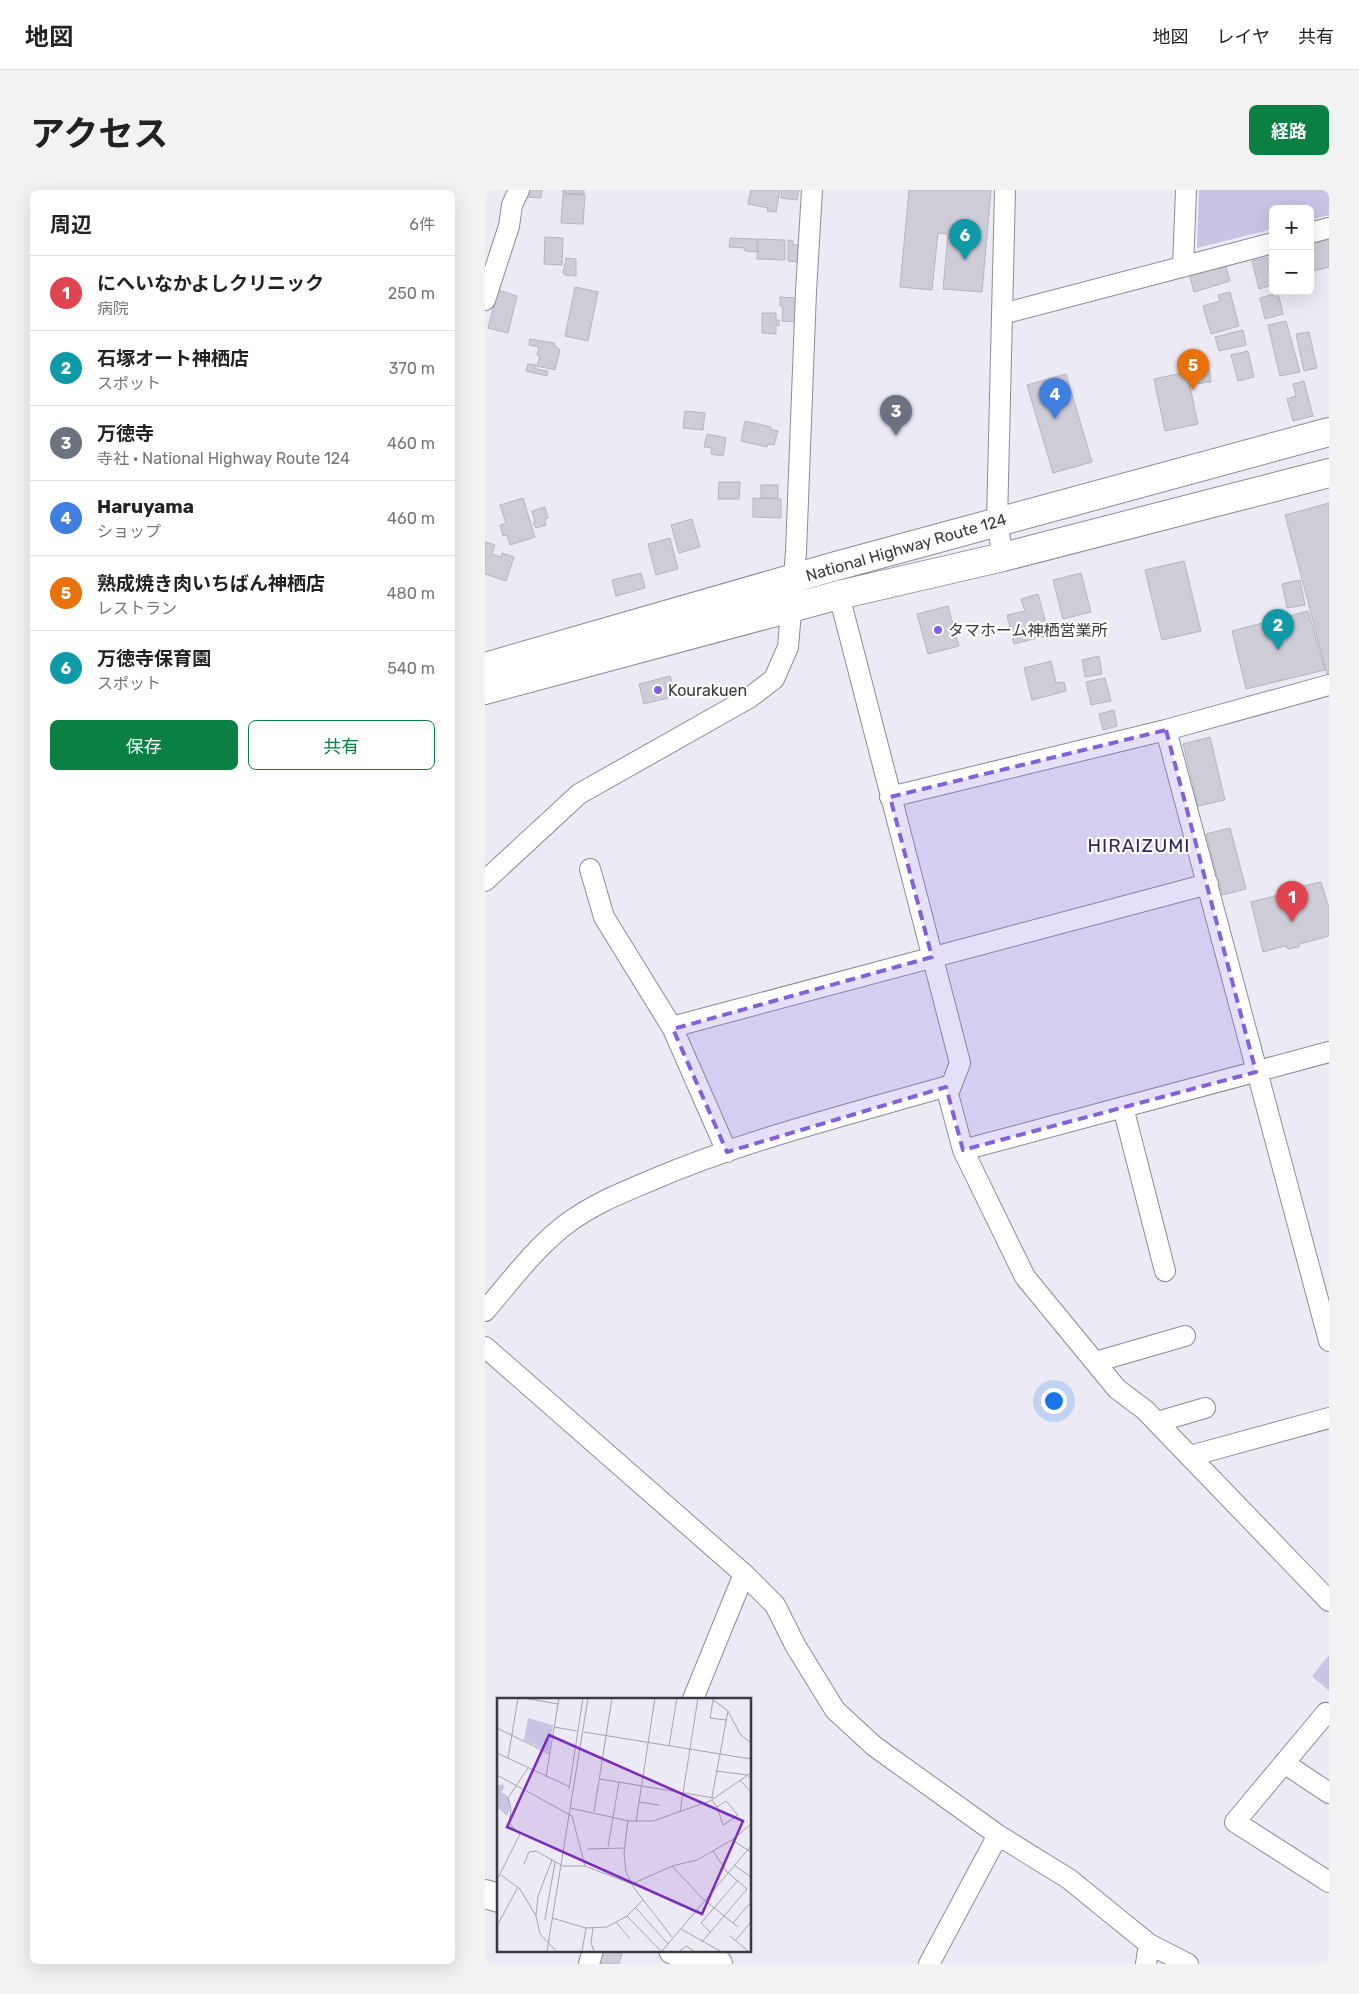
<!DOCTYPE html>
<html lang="ja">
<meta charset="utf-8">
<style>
body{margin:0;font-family:Rubik,"Noto Sans JP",sans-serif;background:#f2f2f2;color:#222}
.controls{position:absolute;right:15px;top:15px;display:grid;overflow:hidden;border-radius:8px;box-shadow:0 5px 20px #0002}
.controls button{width:45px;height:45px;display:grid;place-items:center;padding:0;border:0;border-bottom:1px solid #e0e0e0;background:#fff;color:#222;font:25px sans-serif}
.you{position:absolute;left:568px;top:1210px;width:18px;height:18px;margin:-12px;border:4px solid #fff;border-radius:50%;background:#1a73e8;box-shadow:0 0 0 8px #1a73e833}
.badge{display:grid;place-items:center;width:32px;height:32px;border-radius:50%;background:#0b8043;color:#fff;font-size:16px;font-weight:700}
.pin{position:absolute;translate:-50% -41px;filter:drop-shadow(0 1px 2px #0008)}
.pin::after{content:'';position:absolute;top:26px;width:18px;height:15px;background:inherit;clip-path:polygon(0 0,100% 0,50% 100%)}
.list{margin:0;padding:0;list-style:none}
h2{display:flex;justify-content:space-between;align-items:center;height:65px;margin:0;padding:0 20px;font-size:21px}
h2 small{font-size:16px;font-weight:400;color:#767676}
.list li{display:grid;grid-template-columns:32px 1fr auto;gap:15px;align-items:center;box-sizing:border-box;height:75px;padding:0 20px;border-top:1px solid #e0e0e0}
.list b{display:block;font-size:19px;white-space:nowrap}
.list p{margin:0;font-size:16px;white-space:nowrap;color:#767676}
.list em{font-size:16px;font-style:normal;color:#767676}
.actions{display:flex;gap:10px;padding:15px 20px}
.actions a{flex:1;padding:11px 0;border:1px solid #0b8043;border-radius:8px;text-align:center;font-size:18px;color:#0b8043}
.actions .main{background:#0b8043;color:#fff}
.map{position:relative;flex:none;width:844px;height:1774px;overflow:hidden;border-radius:8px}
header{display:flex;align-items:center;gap:30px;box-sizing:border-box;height:70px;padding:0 25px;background:#fff;border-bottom:1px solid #e0e0e0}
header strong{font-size:24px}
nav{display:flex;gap:28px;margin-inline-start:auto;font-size:18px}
.intro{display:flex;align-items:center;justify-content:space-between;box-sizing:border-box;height:120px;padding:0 30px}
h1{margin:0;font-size:35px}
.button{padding:12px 22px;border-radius:8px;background:#0b8043;color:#fff;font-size:18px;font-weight:700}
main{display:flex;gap:30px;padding:0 30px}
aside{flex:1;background:#fff;border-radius:8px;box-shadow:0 5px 20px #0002}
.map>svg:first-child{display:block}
.green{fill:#c9c4e4}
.building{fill:#ceccd7;stroke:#b6b4bf}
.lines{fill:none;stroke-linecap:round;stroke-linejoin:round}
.minor-casing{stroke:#8d8c96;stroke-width:22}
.highway-casing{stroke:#8d8c96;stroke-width:30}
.minor{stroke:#fff;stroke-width:20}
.highway{stroke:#fff;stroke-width:28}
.marked{fill:#8261dc;fill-opacity:0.2;stroke:#8261dc;stroke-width:4;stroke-dasharray:10 6;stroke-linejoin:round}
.poi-dot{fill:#8261dc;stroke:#fff;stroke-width:2}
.labels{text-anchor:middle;stroke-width:4.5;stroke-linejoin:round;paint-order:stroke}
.street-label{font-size:16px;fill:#3b3b3f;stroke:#fff}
.poi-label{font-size:16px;fill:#3b3b3f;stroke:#fff;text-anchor:start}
.quarter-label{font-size:19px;letter-spacing:1px;fill:#34245f;stroke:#fff}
.inset-road{fill:none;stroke:#a5a4ac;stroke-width:1}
.view{fill:#7b2cbf;fill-opacity:0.15;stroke:#7b2cbf;stroke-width:2.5}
.inset-edge{fill:none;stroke:#3b3b3f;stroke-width:2.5}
</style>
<header>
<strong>地図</strong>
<nav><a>地図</a><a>レイヤ</a><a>共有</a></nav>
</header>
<div class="intro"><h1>アクセス</h1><a class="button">経路</a></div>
<main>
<aside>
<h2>周辺<small>6件</small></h2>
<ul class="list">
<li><span class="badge" style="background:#e0444e">1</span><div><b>にへいなかよしクリニック</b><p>病院</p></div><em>250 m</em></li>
<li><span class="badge" style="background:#0f9aa8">2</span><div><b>石塚オート神栖店</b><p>スポット</p></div><em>370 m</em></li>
<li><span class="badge" style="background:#6b7280">3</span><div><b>万徳寺</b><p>寺社 · National Highway Route 124</p></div><em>460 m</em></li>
<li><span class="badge" style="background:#3f7fe0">4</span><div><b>Haruyama</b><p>ショップ</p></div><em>460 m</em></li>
<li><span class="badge" style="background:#e8710a">5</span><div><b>熟成焼き肉いちばん神栖店</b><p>レストラン</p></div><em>480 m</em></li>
<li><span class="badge" style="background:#0f9aa8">6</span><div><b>万徳寺保育園</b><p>スポット</p></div><em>540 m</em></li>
</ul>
<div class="actions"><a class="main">保存</a><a>共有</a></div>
</aside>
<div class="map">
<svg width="844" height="1774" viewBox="0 0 844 1774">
<rect width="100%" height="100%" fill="#ebeaf5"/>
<!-- green -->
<path class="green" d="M714 0H844V25L825 30V19H788V39L712 58Z
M844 1465V1501L827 1486Z"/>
<!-- building -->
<path class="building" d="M43 0H57L56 8 42 7Z
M78 0H99V4L78 3Z
M266 0H295L291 22 282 21 283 18 263 14Z
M297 0H314L312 10 296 8Z
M424 0H506L497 102 458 99 463 44 453 43 447 100 415 97Z
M78 4 100 5 98 34 76 33Z
M60 47 78 48 77 75 59 74Z
M245 48 272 49V62L260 61V58L244 57Z
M273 49 300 50V70L272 69Z
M844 49V77L825 82V54Z
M303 50 308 51V55H315L314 72 303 71Z
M785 67 788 79V95L774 99 767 71Z
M81 68 91 69V86L80 85 78 83Z
M740 73 745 91 709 102 704 83Z
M90 97 113 102 103 151 80 146Z
M13 100 32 106 23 143 3 138Z
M745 102 754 136 726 144 718 116 735 111 733 105Z
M793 103 798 124 780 129 775 108Z
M295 107 312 108 311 132 297 131 298 116H295Z
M277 123H291V130H294V136L291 135V144L277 143Z
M801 131 815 182 795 186 783 135Z
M758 140 761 155 734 161 730 147Z
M824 142 832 178 819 181 811 144Z
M45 149 69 153 70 156 75 160 70 180 52 176 55 166 52 165 54 157 44 155Z
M763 161 769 187 753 191 746 165Z
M43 174 51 175V179L63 181 62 186 41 181Z
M724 178 726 192 709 194 707 180Z
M702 182 713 234 680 241 669 189Z
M581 184 607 272 568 283 542 195Z
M819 191 828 226 808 231 802 209 811 206 808 194Z
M200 221 220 223 218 240 198 238Z
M260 231 286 237 285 239 293 241 289 255 283 254 282 257 256 251Z
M222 244 241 248 238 266 226 264 227 258 219 257Z
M234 292H255L254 309H233Z
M276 295H293V308H276Z
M38 308 50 347 25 355 22 345 18 346 15 335 21 333 15 315Z
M268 308 296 309V328L268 327Z
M844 313V484H842L800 325Z
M60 317 63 328 60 329 61 335 51 338 48 333 50 332 47 321Z
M207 329 215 357 194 363 186 335Z
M185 348 193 379 171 385 163 354Z
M0 352 10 355 7 364 16 367 17 363 29 367 21 391 0 384Z
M699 371 716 441 677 450 660 380Z
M156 383 160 398 131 406 127 390Z
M596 383 606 422 578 429 568 390Z
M815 390 820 415 802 418 797 394Z
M553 404 564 445 529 454 522 425 540 421 536 409Z
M463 416 474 456 443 464 432 424Z
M823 421 840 480 761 499 747 441Z
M614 466 617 484 600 487 597 470Z
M566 471 571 493 579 492 581 501 547 510 539 478Z
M185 486 191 506 159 514 154 494Z
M620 488 626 511 606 515 601 492Z
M629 520 632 536 618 540 614 524Z
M725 547 740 610 713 616 698 554Z
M745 638 761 699 737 705 721 644Z
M836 692 844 718V746L815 754 814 757 803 759 800 756 778 762 766 712 809 701 810 698Z
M118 1760H138L134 1774H114Z"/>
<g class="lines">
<!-- minor casing -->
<g class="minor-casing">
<path id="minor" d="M825 43 844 38
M698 77 701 0
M0 110 24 36 27 15 34 0
M517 124 788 53
M518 367 512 332 520 0
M354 405 475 873 463 904 478 960 540 1087 632 1199 660 1220 844 1411
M681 540 844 1151
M405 607 681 540 844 495
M105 679 119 727 188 839 242 962
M0 691 94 604 264 508 289 489 303 457 311 362 321 101 327 0
M187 837 723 694
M638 917 680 1081
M478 960 844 862
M0 1121C25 1092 49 1059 80 1035 106 1015 136 1003 167 990 263 949 366 924 466 895
M0 1157 259 1384 290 1415 310 1455 350 1520 389 1556 513 1645 584 1689 664 1754 703 1774
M610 1172 700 1146
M672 1232 720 1218
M705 1266 844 1228
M208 1509 259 1384
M844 1524 841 1523 750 1632 844 1692
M799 1573 844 1603
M104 1774 108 1760
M444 1774 513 1645
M661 1774 664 1754"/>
</g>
<!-- highway casing -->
<g class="highway-casing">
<path id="highway" d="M0 477 351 376 844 242
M0 500 354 405 518 367 844 283
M0 1704 14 1708
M188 1760 233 1774"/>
</g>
<!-- minor -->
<use href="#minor" class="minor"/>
<!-- highway -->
<use href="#highway" class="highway"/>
</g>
<!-- marked area -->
<path class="marked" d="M681 540 771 882 478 960 461 897 242 962 188 839 447 767 405 607Z"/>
<!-- markers -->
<g class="poi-dot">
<circle cx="453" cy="440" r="5"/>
<circle cx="173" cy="500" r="5"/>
</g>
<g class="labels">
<!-- street labels -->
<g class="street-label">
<text transform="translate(421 357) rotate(-16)" y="6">National Highway Route 124</text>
</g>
<!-- poi labels -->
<g class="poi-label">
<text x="463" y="446">タマホーム神栖営業所</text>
<text x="183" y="506">Kourakuen</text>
</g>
<!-- quarter labels -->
<g class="quarter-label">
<text x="654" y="662">HIRAIZUMI</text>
</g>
</g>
<!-- overview -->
<g transform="translate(12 1508)">
<rect width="254" height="254" fill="#ebeaf5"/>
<path d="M31 20 56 27 52 54 27 42ZM5 86 8 89 4 94 12 99 13 110 10 118 0 109V88Z" fill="#c9c4e4"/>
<path class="inset-road" d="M27 0 61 6M214 0 231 13 243 36 254 45M216 2 213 20 229 22M57 29 80 33M0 30 53 56M87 34 254 61M172 48 180 0M0 55 73 89M11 60 21 0M219 73 250 77 254 81M0 77 75 118 88 168M49 79 62 0M103 81 217 100M243 82 254 94M72 91 86 0M215 99 231 13M215 102 220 109 229 103 241 117 226 127 220 109M142 104 162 107M73 110 132 123H156L213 103 254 75M97 114 115 0M183 114 201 0M131 122 127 155 129 174 137 190 175 239M139 124 158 0M235 142 254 154M111 149 122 84M90 151 128 150M27 166 32 154 39 153 66 168H88L135 186 175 168 200 162 235 142 254 126M237 167 254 179M175 168 206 201 241 229M4 177 23 191 39 218 43 236 59 253M0 182 23 136 12 125 14 111 11 100 31 70M139 210 171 246M39 217 41 198 55 162M130 218 164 253M55 220 89 230 110 229 130 218 146 202M48 222 58 164M120 225 133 241M236 225 254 204M0 228 21 189M96 230 94 245 97 253M184 231 223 253M214 235 204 225 241 182M233 238 251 253M238 243 254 224M205 244 250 191 230 174 216 153M50 253 91 0M85 253 89 230M165 253 254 148M183 253 189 248 197 253"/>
<path class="view" d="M52 37 246 123 205 216 10 129Z"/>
<rect width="254" height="254" class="inset-edge"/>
</g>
</svg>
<div class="controls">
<button>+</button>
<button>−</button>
</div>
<div class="you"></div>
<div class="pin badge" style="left:807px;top:732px;background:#e0444e">1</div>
<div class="pin badge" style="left:793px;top:460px;background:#0f9aa8">2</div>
<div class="pin badge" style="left:411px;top:246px;background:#6b7280">3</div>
<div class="pin badge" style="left:570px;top:229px;background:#3f7fe0">4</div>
<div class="pin badge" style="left:708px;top:200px;background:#e8710a">5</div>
<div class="pin badge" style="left:480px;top:70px;background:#0f9aa8">6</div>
</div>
</main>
